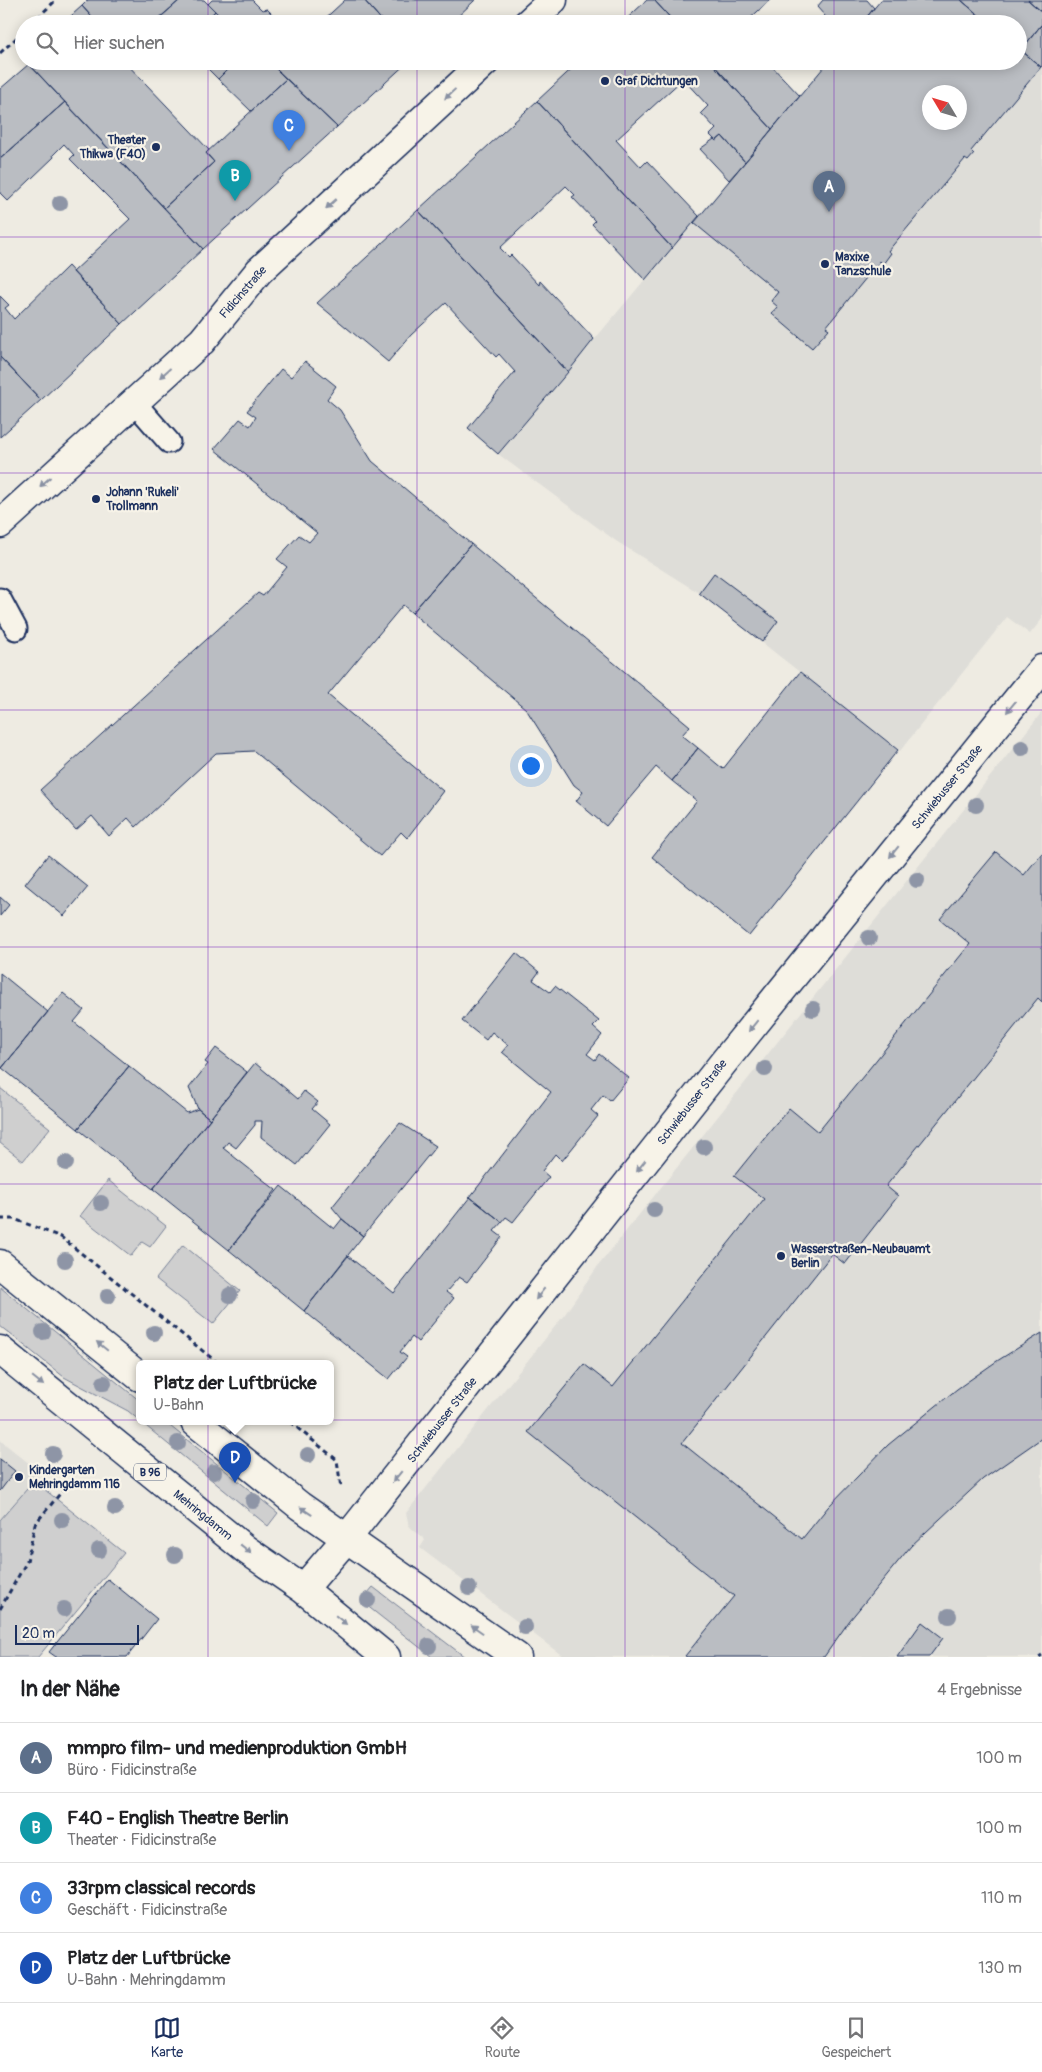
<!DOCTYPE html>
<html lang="de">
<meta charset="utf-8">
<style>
body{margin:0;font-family:Pangolin,sans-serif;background:#f2f2f2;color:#202124}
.compass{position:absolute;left:922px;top:85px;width:45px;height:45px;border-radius:50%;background:#fff;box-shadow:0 2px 12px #0003;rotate:308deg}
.scale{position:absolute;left:15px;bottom:12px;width:124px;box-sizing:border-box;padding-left:5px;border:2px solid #1b2f5e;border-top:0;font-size:14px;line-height:18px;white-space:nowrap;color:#1b2f5e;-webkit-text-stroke:4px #f7f3e8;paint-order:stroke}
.you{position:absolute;left:530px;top:765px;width:18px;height:18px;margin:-12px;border:4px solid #fff;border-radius:50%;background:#1a73e8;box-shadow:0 0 0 8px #1a73e833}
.badge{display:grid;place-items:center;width:32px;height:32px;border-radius:50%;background:#1b2f5e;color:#fff;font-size:16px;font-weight:700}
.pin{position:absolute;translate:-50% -41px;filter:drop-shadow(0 1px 2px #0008)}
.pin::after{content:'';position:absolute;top:26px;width:18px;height:15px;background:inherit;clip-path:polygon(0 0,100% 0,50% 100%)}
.popup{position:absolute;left:136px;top:1360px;width:198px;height:65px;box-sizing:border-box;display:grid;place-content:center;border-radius:8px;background:#fff;filter:drop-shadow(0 1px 4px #0005);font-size:16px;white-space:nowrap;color:#757577}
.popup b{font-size:19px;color:#202124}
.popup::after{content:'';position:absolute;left:50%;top:100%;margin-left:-10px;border:10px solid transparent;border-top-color:#fff}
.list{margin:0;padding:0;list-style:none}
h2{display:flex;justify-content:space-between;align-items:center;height:65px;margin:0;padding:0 20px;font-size:21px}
h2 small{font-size:16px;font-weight:400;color:#757577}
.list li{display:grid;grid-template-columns:32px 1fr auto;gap:15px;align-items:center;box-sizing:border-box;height:70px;padding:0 20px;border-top:1px solid #e0e0e0}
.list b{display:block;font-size:19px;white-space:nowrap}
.list p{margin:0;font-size:16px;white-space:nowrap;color:#757577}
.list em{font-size:16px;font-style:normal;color:#757577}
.icon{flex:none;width:28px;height:28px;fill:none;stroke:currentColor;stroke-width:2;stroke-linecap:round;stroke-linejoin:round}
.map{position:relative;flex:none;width:1042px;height:1657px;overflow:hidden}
.search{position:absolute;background:#fff;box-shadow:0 2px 12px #0003;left:15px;right:15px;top:15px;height:55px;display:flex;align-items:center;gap:12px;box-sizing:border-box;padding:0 18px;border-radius:28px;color:#757577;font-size:19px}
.sheet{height:345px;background:#fff}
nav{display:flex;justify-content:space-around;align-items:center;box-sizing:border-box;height:70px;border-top:1px solid #e0e0e0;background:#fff;font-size:14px;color:#757577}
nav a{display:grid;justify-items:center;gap:2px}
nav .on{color:#1b2f5e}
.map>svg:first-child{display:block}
.built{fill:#deddd8;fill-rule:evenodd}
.green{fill:#cfcfcf;stroke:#757f96}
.building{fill:#babdc2;stroke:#1b2f5e;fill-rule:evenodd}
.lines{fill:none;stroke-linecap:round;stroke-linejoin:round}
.lane-casing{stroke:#1b2f5e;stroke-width:25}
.street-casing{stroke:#1b2f5e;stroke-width:31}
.primary-casing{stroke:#1b2f5e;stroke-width:31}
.path{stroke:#1b2f5e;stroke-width:3;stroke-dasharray:5 4;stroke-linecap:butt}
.lane{stroke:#f7f3e8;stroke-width:21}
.street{stroke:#f7f3e8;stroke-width:28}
.primary{stroke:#f7f3e8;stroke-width:28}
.tree{fill:#8e95a6}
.oneway{fill:#8991a3}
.grid{fill:none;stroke:#7b2cbf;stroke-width:1;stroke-opacity:0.55}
.poi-dot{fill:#1b2f5e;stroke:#f7f3e8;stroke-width:2}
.labels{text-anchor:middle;stroke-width:4.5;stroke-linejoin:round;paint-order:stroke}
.shield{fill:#f7f3e8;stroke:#5d6a87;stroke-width:1}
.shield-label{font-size:11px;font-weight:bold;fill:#1b2f5e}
.poi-label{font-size:12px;font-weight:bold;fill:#1b2f5e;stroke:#f7f3e8;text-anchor:start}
.street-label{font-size:12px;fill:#1b2f5e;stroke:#f7f3e8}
</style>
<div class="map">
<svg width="1042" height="1657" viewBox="0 0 1042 1657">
<rect width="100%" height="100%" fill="#eeebe2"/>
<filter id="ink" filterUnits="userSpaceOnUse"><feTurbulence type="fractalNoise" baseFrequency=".02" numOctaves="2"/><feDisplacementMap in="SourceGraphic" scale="10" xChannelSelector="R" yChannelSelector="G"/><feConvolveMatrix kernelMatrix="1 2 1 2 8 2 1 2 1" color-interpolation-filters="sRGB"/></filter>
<g filter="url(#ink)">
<!-- built -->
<path class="built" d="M881 0H1042V619L1030 634 1007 617 900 751 699 593 616 541 498 454 829 61H1018V24H861ZM930 92H960V122H930Z
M1042 712V1657H564L420 1548 425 1540 409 1526 406 1513 565 1314 598 1266Z
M0 1440 41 1473 0 1520Z"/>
<!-- green -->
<path class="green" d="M0 1088 50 1128 23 1161 0 1143Z
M108 1180 166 1226 150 1247 142 1242 131 1256 80 1216Z
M183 1245 240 1291 213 1324 156 1279Z
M0 1287 140 1401V1421L128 1411 64 1377 0 1326Z
M141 1422H165L278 1513 268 1526Z
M34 1481 124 1553 38 1657H0V1520Z
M373 1587 465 1657H432L361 1601Z"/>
<!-- building -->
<path class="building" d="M88 0H180L153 24H98L82 6Z
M180 0H204L215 11 203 24H161L157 20Z
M212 0H252L262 10 267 9 281 23 228 24 208 4Z
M345 0H364L385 24H319Z
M364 0H475L450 24H385Z
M647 0H654L676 24H621Z
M654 0H770L744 24H676Z
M823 0H867L874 8 861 24H832L817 7Z
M881 0H961L989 24H861Z
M961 0H1028L1042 12V24L1021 50 1018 48V24H989Z
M1028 0H1042V12Z
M82 6 98 24H62Z
M215 11 228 24H203Z
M1042 24V66L1041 67 1021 50Z
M1018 48 1041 67 971 151 974 154 968 161 965 159 888 251 891 253 883 264 880 261 826 327 829 329 812 348 772 314 778 307 771 301 778 292 694 223 829 61H1018ZM930 92H960V122H930Z
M26 61H124L209 150 206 153 214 162 164 208Z
M200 61H236L218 79Z
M236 61H268L286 79 251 111 218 79Z
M268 61H409L337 127Z
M580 61H710L772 129 745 162 722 136 716 141 710 135 716 129 701 113 708 106 683 79 616 140 641 167 647 161 699 216 672 248 537 101Z
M710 61H767L800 96 772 129Z
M29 64 65 102 0 159V89Z
M286 79 337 127 203 249 164 208 214 162 206 153Z
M537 101 672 248 645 280 592 224 595 221 572 197 575 195 566 186 500 248 509 257 511 255 539 285 540 281 594 339 568 372 418 210Z
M65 102 203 249 122 324 73 272 130 219 70 159 74 155 64 144 53 155 54 157 8 201 0 193V159Z
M722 136 745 162 729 180 700 149 714 139 716 141Z
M418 210 568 372 498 454 468 428 515 372 499 354 496 357 446 303 411 335 388 362 317 303Z
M68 266 122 324 41 400 0 357V296L9 305 5 308 14 319Z
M0 357 41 400 0 437Z
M305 361 336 386 327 399 340 410 372 461 471 544 412 613 403 605 328 695 443 791 407 838 401 832 380 856 254 751 216 753 136 827 128 818 109 836 92 816 76 830 40 790 258 593 263 596 287 567 277 559 299 535 309 542 317 533 214 449 240 419 250 426 256 417 247 411 281 369 291 377Z
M471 544 690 726 682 735 698 748 672 781 656 767 606 826 576 801 583 792 574 785 526 709 412 613Z
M714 573 778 621 762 642 699 593Z
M800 672 898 750 749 936 652 857 697 801 672 781 698 748 723 769Z
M996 852 1024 875 1042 853V1002L1038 998 886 1186 898 1196 845 1264 832 1254 682 1443 802 1539 828 1507 888 1445 957 1389 997 1361 1042 1333V1438L983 1479 911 1546 850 1620 824 1657H687L685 1656 734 1596 528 1432 584 1364 613 1387 764 1199 734 1176 789 1108 818 1132 970 944 940 919Z
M48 855 88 887 64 916 25 884Z
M0 897 9 905 0 916Z
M516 953 539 972 533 980 550 992 555 986 599 1021 593 1027 602 1035 587 1054 595 1060 599 1054 629 1078 610 1101 603 1095 591 1110 598 1116 562 1161 555 1154 542 1171 549 1177 513 1222 506 1217 502 1222 470 1197 551 1092 502 1052 508 1045 492 1032 486 1040 462 1021Z
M0 973 48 1012 2 1068 0 1066Z
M63 993 84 1010 74 1022 129 1066 78 1129 2 1068Z
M216 1048 247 1072 210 1119 198 1109 189 1088 208 1064 205 1062Z
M255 1063 298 1099 304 1091 318 1102 312 1109 330 1124 297 1165 261 1137 262 1121H255V1125L236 1148 228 1142 223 1148 276 1190 229 1250 153 1189Z
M129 1066 187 1113 198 1109 210 1119 153 1189 78 1129Z
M400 1123 436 1146 363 1236 342 1219 332 1207Z
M281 1186 334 1229 342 1219 363 1236 304 1311 229 1250Z
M470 1197 502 1222 494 1231 502 1237 467 1282 459 1277 446 1292 454 1298 418 1342 412 1337 400 1352 407 1357 389 1379 304 1311 348 1256 394 1293Z
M0 1459 15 1471 0 1491Z
M108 1579 157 1619 127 1657H56L49 1652Z
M922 1622 943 1638 929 1657H897Z"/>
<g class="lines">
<!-- lane casing -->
<g class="lane-casing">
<path id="lane" d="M134 402 169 442
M0 599 16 629"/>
</g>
<!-- street casing -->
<g class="street-casing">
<path id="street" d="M527 24 553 0
M0 524 202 341 259 271 486 61
M347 1538 723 1063 1042 669"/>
</g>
<!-- primary casing -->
<g class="primary-casing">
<path id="primary" d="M0 1264 140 1377
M0 1350 245 1549 303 1589 386 1657
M195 1422 300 1506 517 1657
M303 1589 347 1538"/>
</g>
<!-- path -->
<path class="path" d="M31 24 56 0
M0 53 24 31
M0 1219H14L61 1237 219 1364
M290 1422 337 1460 341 1488
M0 1609 27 1561 35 1524 68 1484
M1039 1657 1042 1655"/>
<!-- lane -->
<use href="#lane" class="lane"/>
<!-- street -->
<use href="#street" class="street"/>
<!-- primary -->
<use href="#primary" class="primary"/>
</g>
<!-- trees -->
<g class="tree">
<circle cx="60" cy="203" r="8"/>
<circle cx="1022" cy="748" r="8"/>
<circle cx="976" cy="805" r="8"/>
<circle cx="917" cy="880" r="8"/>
<circle cx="869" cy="938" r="8"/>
<circle cx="813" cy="1009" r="8"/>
<circle cx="765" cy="1069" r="8"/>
<circle cx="704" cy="1147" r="8"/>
<circle cx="66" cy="1163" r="8"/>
<circle cx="101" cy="1203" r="8"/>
<circle cx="654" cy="1210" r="8"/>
<circle cx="65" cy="1260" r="8"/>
<circle cx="230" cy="1295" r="8"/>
<circle cx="108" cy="1296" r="8"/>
<circle cx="43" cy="1332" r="8"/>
<circle cx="154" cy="1333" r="8"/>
<circle cx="104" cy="1383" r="8"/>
<circle cx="178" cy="1443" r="8"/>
<circle cx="53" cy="1454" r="8"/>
<circle cx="308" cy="1455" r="8"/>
<circle cx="214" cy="1472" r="8"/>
<circle cx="253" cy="1501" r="8"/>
<circle cx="115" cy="1508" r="8"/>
<circle cx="62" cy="1520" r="8"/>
<circle cx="99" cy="1550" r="8"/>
<circle cx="175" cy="1555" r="8"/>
<circle cx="469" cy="1588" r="8"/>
<circle cx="368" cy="1600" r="8"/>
<circle cx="64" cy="1609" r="8"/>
<circle cx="949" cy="1616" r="8"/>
<circle cx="525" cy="1627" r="8"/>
<circle cx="429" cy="1646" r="8"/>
</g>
<!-- one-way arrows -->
<defs><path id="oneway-solid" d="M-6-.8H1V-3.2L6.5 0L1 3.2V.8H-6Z" transform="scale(1.25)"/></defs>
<g class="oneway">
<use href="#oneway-solid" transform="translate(450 94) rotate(137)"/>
<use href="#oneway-solid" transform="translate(331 204) rotate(137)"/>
<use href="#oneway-solid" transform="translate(165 373) rotate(138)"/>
<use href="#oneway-solid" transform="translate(45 482) rotate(138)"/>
<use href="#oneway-solid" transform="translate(1011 707) rotate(129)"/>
<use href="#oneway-solid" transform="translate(894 852) rotate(129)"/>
<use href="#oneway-solid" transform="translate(753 1026) rotate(129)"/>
<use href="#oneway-solid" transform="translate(641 1166) rotate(128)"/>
<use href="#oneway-solid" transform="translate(540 1294) rotate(128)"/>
<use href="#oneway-solid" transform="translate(102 1346) rotate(-141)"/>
<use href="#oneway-solid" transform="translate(38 1381) rotate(39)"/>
<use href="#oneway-solid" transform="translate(397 1477) rotate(129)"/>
<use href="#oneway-solid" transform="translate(306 1511) rotate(-146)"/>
<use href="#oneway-solid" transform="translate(246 1549) rotate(38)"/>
<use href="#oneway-solid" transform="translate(341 1620) rotate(39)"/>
<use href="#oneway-solid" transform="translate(477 1629) rotate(-145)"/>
</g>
</g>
<!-- grid -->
<path class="grid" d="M208 0V24M417 0V24M625 0V24M834 0V24M208 61V1657M417 61V1657M625 61V1657M834 61V1657M0 237H1042M0 473H1042M0 710H1042M0 947H1042M0 1184H1042M0 1420H1042"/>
<!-- markers -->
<g class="poi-dot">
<circle cx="605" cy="81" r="5"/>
<circle cx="156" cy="147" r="5"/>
<circle cx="825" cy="264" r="5"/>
<circle cx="96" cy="499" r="5"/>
<circle cx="781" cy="1256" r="5"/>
<circle cx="19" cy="1477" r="5"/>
</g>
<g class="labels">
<!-- shield labels -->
<rect class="shield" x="134" y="1463.5" width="32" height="17" rx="4"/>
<g class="shield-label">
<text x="150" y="1476">B 96</text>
</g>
<!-- poi labels -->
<g class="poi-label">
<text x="615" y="85">Graf Dichtungen</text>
<text x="146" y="144" text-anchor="end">Theater<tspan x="146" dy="14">Thikwa (F40)</tspan></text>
<text x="835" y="261">Maxixe<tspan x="835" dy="14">Tanzschule</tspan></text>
<text x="106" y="496">Johann 'Rukeli'<tspan x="106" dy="14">Trollmann</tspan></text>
<text x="791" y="1253">Wasserstraßen-Neubauamt<tspan x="791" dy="14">Berlin</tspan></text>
<text x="29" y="1474">Kindergarten<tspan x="29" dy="14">Mehringdamm 116</tspan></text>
</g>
<!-- street labels -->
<g class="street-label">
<text transform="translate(243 292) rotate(-49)" y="4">Fidicinstraße</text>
<text transform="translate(947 787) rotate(-51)" y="4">Schwiebusser Straße</text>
<text transform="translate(692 1102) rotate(-52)" y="4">Schwiebusser Straße</text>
<text transform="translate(442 1420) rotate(-52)" y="4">Schwiebusser Straße</text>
<text transform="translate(203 1515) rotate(39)" y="4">Mehringdamm</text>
</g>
</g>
</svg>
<svg class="compass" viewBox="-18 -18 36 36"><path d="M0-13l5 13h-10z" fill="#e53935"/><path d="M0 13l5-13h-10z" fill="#757577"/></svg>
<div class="scale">20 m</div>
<div class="you"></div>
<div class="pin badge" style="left:829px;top:212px;background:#5c6f8a">A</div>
<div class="pin badge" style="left:235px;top:201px;background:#0f9aa8">B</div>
<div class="pin badge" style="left:289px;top:151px;background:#3f7fe0">C</div>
<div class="pin badge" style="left:235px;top:1483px;background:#1a4fb4">D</div>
<div class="popup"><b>Platz der Luftbrücke</b>U-Bahn</div>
<div class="search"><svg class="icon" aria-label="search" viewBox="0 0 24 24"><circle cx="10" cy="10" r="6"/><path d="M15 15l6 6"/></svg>Hier suchen</div>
</div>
<section class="sheet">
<h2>In der Nähe<small>4 Ergebnisse</small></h2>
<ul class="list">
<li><span class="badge" style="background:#5c6f8a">A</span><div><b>mmpro film- und medienproduktion GmbH</b><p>Büro · Fidicinstraße</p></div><em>100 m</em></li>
<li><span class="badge" style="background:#0f9aa8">B</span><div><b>F40 - English Theatre Berlin</b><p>Theater · Fidicinstraße</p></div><em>100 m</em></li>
<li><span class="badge" style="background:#3f7fe0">C</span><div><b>33rpm classical records</b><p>Geschäft · Fidicinstraße</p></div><em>110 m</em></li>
<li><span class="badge" style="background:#1a4fb4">D</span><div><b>Platz der Luftbrücke</b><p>U-Bahn · Mehringdamm</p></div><em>130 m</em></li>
</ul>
</section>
<nav>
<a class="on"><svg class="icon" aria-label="map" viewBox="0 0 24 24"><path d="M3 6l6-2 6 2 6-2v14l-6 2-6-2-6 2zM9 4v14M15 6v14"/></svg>Karte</a>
<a><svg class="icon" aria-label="directions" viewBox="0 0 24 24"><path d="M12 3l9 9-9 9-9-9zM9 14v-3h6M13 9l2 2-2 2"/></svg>Route</a>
<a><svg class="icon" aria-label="saved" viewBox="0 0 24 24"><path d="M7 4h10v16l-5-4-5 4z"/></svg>Gespeichert</a>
</nav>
